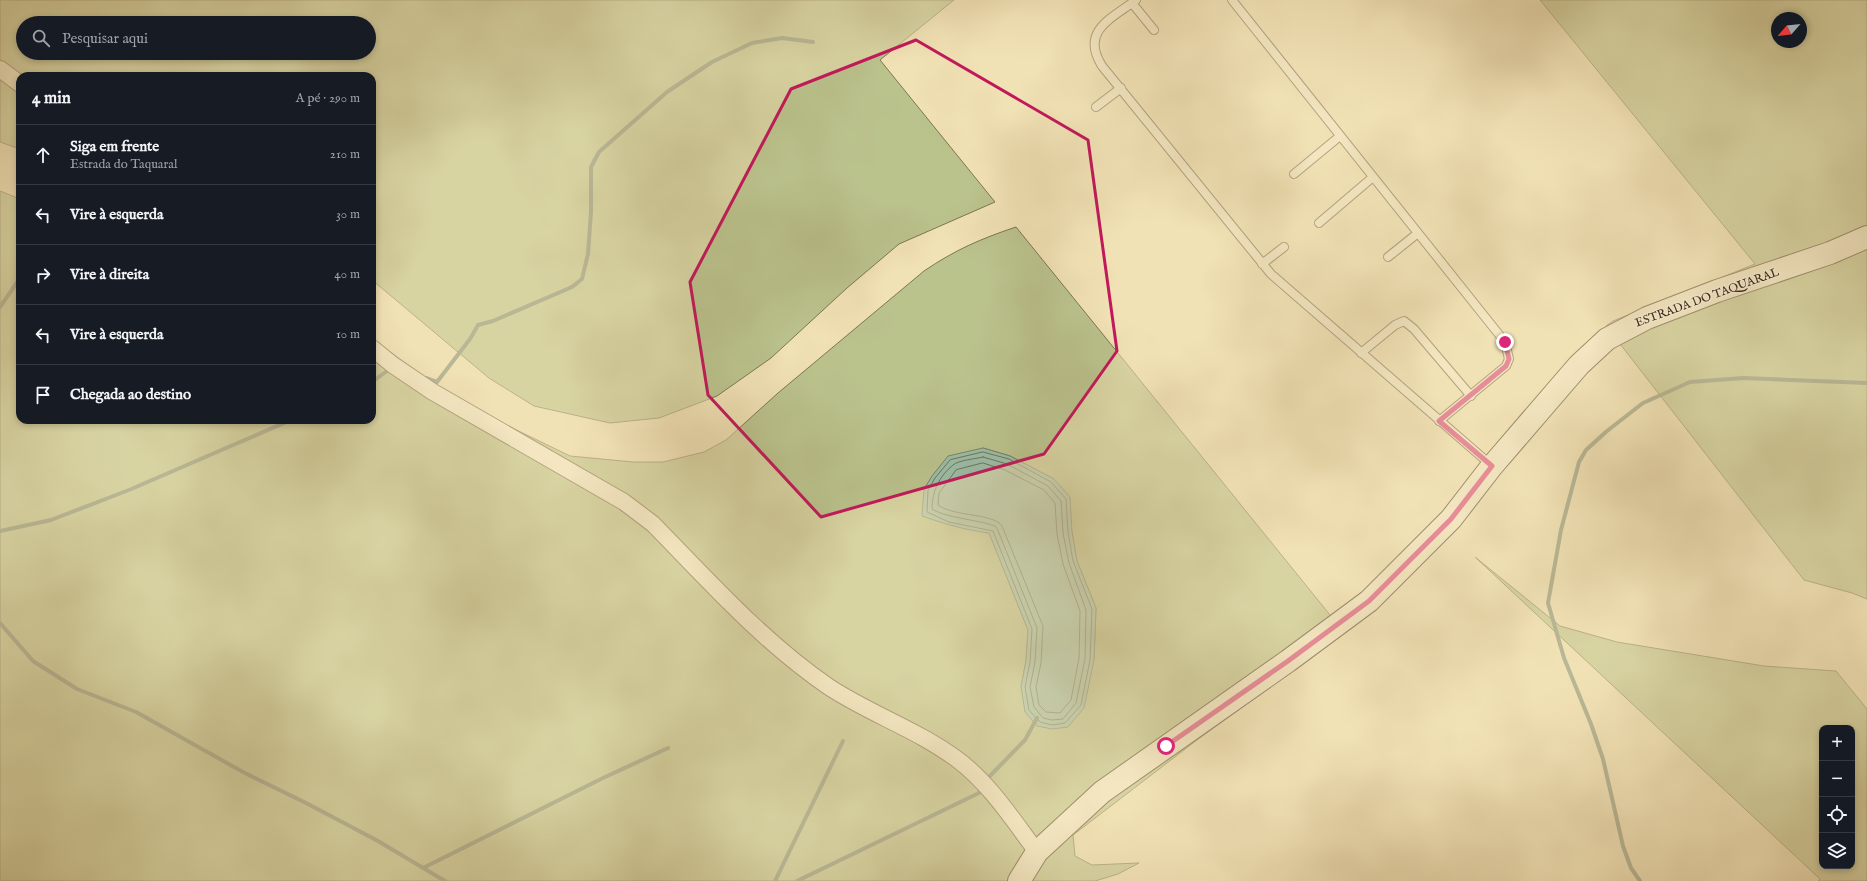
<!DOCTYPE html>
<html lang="pt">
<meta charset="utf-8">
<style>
body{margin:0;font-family:"IM FELL English",serif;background:#242831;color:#f1f3f6}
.controls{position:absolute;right:12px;bottom:12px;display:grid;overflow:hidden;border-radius:8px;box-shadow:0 2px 6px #0003}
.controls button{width:36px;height:36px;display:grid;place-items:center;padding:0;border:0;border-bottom:1px solid #363941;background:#171b24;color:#f1f3f6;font:20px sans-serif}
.compass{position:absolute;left:1771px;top:12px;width:36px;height:36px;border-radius:50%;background:#171b24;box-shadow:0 2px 6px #0003;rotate:242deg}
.stop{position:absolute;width:12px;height:12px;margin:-9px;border:3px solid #db2777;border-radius:50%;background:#fff}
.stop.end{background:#db2777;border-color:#fff;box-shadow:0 1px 4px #0008}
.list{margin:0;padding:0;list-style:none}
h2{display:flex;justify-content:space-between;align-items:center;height:52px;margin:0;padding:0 16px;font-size:17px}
h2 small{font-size:13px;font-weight:400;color:#9ea1a6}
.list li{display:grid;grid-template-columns:26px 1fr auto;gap:12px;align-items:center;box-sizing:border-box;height:60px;padding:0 16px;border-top:1px solid #363941}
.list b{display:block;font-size:15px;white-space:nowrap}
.list p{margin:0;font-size:13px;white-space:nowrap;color:#9ea1a6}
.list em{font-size:13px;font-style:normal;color:#9ea1a6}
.icon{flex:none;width:22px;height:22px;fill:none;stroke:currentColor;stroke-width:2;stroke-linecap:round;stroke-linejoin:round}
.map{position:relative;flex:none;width:1867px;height:881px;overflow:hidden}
.search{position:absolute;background:#171b24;box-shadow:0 2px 6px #0003;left:16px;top:16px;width:360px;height:44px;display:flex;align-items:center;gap:10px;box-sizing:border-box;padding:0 14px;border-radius:22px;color:#9ea1a6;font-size:15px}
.panel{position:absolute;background:#171b24;box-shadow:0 2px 6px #0003;left:16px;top:72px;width:360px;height:352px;border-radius:12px}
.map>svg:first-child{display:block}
.green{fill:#bbc38d;stroke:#7b7654;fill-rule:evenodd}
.water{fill:#9cbfa8;stroke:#758370}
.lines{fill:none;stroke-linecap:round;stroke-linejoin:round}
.shore{stroke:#6c7462;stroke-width:1}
.stream{stroke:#758370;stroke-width:4}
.lane-casing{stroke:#685742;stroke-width:10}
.street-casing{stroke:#685742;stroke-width:18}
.secondary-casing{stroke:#3b291b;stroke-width:24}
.lane{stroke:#f6eccf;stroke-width:8}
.street{stroke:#f6eccf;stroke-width:16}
.secondary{stroke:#f6eccf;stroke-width:22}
.route{stroke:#db2777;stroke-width:5}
.marked{fill:none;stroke:#c2185b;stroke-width:3;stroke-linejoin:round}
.labels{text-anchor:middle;stroke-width:3;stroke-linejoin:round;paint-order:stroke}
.street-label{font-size:12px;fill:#3b291b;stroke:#f6eccf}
</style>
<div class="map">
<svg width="1867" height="881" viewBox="0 0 1867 881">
<rect width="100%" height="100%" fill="#f1e2b5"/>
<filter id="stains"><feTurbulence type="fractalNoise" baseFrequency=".005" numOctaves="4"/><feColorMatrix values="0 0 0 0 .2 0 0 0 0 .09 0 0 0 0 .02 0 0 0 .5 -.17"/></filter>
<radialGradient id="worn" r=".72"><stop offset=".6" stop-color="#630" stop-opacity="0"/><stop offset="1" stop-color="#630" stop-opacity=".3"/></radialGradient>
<!-- green -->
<path class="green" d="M0 0H954L880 60 995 202 899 244 847 288 771 358 717 396 659 418 610 423 534 406 489 378 372 280V76H20V149L0 142ZM23 23H369V53H23Z
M1540 0H1867V599L1852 593 1804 580 1606 326 1613 321 1755 264ZM1777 18H1801V42H1777Z
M0 191 20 199V420H372V339L461 403 570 456 633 462H663L704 452 726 440 778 393 924 271C955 250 980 239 1016 227L1343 631 1309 659 1197 740 1073 835 1075 856 1092 865 1139 863 1118 874 1095 881H0ZM983 448 1010 456 1054 479 1072 532 1077 561 1096 608 1094 660 1021 687 1026 661 1028 630 989 532Z
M1475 557 1560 626 1617 642 1764 666 1836 671 1867 709V881H1818L1820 879ZM1822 728H1852V866H1822Z"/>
<!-- water -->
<path class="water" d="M983 448 1010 456 1054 479 1070 497 1072 532 1077 561 1096 608 1094 660 1084 708 1068 727 1052 729 1037 726 1025 712 1021 687 1026 661 1028 630 989 533C965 530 945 524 922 516L924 489 932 476 948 456Z"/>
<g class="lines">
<!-- shore -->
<path class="shore" d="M983 452 1009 459 1051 482 1066 499 1068 532 1073 561 1092 609 1090 660 1081 705 1065 723 1052 725 1040 722 1029 710 1025 687 1030 662 1032 629 993 531 949 522 927 512 928 490 935 478 950 460Z
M983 457 1007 464 1048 486 1061 501 1063 533 1069 563 1086 610 1085 659 1076 703 1063 719 1052 720 1043 718 1034 707 1030 687 1035 662 1037 628 997 528C992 521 947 519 932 509 932 492 939 476 953 465 959 460 975 459 983 457Z
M983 463 1005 470 1044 490 1055 503 1057 534 1063 564 1080 611 1079 658 1071 700 1060 713 1046 712 1039 705 1036 687 1041 663 1043 626 1002 526C993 513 955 517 938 505L939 493 956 470Z"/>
<!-- stream -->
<path class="stream" d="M0 307 20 278
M426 378 437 382 470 339 478 325 493 321 572 287 582 279 588 254 591 212V167L599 152 667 92 712 62 752 43 782 38 813 42
M372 382 391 368
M0 531 51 520 129 490 291 420
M0 623 33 661 77 689 136 712 243 772 308 804 378 841 445 881
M986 780 1025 740 1037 718
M423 868 603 778 668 748
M775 881 843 741
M797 881 979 793 981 788
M1640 881 1631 868 1623 846 1603 759 1591 724 1564 658 1548 603 1561 530 1579 462 1586 450 1607 431 1643 403 1690 382 1744 378 1867 383"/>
<!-- lane casing -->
<g class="lane-casing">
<path id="lane" d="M1136 0C1111 19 1080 31 1102 66L1271 274 1491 465
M1232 0 1505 342 1509 359 1506 366 1439 421
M1132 3 1154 30
M1096 107 1121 88
M1294 174 1340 136
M1319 223 1373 177
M1388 257 1418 233
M1262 264 1284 247
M1361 353 1395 325 1404 321 1414 329 1471 396"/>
</g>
<!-- street casing -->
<g class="street-casing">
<path id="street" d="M0 69 20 84
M372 348 393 365 433 392 624 502 653 524C708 580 763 642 829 687 870 714 918 730 958 760 990 784 1013 820 1037 852"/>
</g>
<!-- secondary casing -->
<g class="secondary-casing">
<path id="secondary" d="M1019 881 1037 852 1102 792 1288 661 1369 601 1451 519 1492 466 1560 387 1579 365 1607 339 1647 318 1717 291 1830 253 1867 237"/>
</g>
<!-- lane -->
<use href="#lane" class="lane"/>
<!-- street -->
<use href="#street" class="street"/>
<!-- secondary -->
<use href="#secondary" class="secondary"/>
</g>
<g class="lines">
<!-- route -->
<path class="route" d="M1166 746 1288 661 1369 601 1451 519 1492 466 1439 421 1506 366 1509 359 1505 342"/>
</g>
<!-- marked area -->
<path d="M0 0H1867V881H0ZM916 40 1088 140 1117 351 1044 454 821 517 708 395 690 282 791 89Z" fill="#f1e2b5" fill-opacity=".55" fill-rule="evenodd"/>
<path class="marked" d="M916 40 1088 140 1117 351 1044 454 821 517 708 395 690 282 791 89Z"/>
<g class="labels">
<!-- street labels -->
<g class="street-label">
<text transform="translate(1707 297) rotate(-20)" y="4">ESTRADA DO TAQUARAL</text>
</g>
</g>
<rect width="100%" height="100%" filter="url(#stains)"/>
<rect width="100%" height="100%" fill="url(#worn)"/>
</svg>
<div class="controls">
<button>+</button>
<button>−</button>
<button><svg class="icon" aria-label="locate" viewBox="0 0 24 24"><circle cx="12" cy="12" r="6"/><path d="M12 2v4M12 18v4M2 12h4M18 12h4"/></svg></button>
<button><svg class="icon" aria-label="layers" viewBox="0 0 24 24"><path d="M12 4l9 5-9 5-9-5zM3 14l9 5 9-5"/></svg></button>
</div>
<svg class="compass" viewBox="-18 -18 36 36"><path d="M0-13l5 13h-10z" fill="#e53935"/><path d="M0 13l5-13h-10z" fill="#9ea1a6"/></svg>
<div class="stop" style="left:1166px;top:746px"></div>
<div class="stop end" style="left:1505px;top:342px"></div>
<div class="search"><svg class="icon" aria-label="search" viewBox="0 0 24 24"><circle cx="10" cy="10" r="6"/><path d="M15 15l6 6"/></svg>Pesquisar aqui</div>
<section class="panel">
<h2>4 min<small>A pé · 290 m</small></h2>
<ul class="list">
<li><svg class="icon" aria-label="ahead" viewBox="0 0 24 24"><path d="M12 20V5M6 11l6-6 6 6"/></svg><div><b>Siga em frente</b><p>Estrada do Taquaral</p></div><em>210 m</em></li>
<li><svg class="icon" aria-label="left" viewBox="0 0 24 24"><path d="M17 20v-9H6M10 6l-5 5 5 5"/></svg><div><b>Vire à esquerda</b></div><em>30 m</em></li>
<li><svg class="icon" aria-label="right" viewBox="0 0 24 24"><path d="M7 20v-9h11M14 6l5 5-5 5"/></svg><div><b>Vire à direita</b></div><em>40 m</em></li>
<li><svg class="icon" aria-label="left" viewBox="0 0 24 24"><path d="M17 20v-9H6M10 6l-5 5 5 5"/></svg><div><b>Vire à esquerda</b></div><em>10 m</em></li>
<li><svg class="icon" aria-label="arrive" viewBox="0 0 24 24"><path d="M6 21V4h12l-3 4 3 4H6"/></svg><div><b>Chegada ao destino</b></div></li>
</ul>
</section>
</div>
